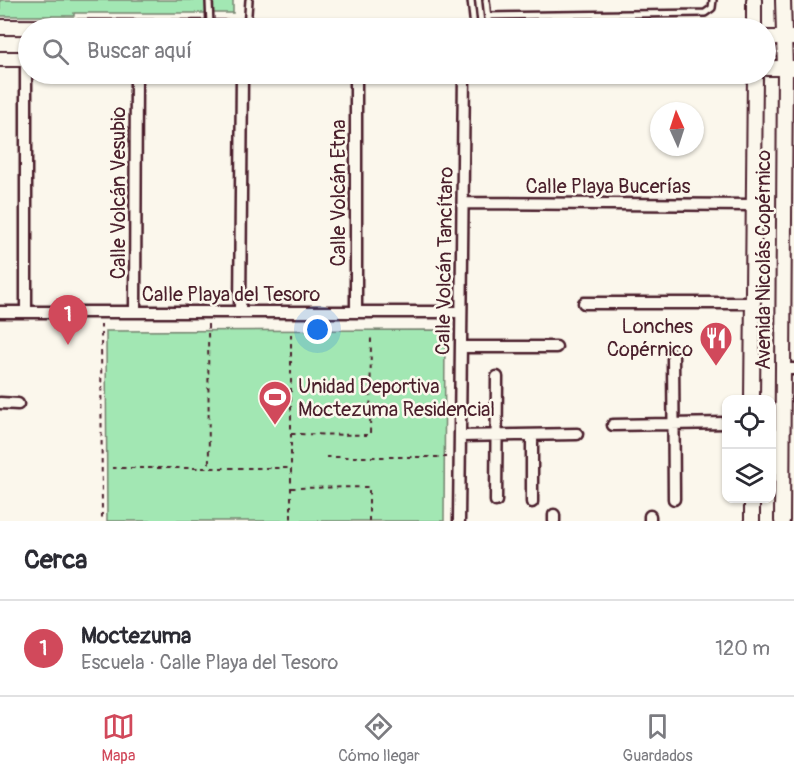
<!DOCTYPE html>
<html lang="es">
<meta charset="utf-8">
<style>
body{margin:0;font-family:Pangolin,sans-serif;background:#f7f7f7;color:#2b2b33}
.controls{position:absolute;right:18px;bottom:18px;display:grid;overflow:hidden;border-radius:12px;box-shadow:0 2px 4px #0004}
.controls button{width:54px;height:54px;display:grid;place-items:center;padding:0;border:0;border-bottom:2px solid #e1e1e2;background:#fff;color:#2b2b33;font:30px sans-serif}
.compass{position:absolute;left:650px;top:102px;width:54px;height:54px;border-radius:50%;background:#fff;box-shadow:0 2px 4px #0004;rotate:357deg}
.you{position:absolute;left:318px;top:330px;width:21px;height:21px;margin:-15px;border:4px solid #fff;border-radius:50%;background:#1a73e8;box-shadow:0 0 0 9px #1a73e833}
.badge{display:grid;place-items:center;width:39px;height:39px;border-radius:50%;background:#d1495b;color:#fff;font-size:20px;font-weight:700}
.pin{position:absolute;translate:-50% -50px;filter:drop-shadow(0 2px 3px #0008)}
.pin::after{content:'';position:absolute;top:32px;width:21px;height:18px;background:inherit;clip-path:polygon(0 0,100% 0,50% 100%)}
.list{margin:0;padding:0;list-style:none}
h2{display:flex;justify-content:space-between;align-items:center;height:78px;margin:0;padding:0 24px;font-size:26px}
h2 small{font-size:20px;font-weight:400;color:#7c7c81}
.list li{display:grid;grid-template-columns:39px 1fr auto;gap:18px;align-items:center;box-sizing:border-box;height:96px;padding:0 24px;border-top:2px solid #e1e1e2}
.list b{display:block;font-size:22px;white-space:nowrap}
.list p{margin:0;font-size:20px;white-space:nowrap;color:#7c7c81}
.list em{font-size:20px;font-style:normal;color:#7c7c81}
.icon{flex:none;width:33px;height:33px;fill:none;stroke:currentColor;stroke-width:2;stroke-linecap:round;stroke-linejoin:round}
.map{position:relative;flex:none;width:794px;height:521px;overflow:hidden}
.search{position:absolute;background:#fff;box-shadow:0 2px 4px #0004;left:18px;right:18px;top:18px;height:66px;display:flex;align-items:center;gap:15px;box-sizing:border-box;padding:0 21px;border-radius:33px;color:#7c7c81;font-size:22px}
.sheet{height:174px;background:#fff}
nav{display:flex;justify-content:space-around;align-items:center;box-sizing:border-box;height:84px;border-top:2px solid #e1e1e2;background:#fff;font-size:16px;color:#7c7c81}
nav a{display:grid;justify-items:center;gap:3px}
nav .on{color:#d1495b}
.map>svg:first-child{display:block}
.green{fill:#a2e7b3;stroke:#76836f;stroke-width:1.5}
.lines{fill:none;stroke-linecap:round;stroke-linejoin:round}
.service-casing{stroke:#4a1f2b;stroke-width:10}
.minor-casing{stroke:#4a1f2b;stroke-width:15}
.tertiary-casing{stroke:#4a1f2b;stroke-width:18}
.path{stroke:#4a1f2b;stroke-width:2;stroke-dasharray:4.5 4.5;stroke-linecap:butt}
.service{stroke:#fbf7ec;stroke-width:5}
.minor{stroke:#fbf7ec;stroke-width:10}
.tertiary{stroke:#fbf7ec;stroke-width:14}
.labels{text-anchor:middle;stroke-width:5;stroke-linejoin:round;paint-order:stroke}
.street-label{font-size:20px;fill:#4a1f2b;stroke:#fbf7ec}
.poi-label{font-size:20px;fill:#4a1f2b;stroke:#fbf7ec;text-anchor:end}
</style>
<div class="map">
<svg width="794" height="521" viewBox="0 0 794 521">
<rect width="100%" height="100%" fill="#fbf7ec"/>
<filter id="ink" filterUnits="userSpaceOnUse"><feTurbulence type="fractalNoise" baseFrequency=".0167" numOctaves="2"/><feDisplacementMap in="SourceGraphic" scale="12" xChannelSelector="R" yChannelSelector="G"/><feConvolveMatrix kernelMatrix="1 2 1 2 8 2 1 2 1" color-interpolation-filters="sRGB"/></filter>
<g filter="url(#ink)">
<!-- green -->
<path class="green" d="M0 0H233V13H74V16H0Z
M445 330 444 521H107L106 331Z"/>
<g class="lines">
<!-- service casing -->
<g class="service-casing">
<path id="service" d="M209 0 210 26
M471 0 474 28
M486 0 489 28
M488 16 705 13 712 8 713 0
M247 28 249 0"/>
</g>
<!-- minor casing -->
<g class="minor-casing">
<path id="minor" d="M463 203 753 205
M584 303H753
M0 312H461
M26 312V59
M135 312 136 74
M240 312 242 74
M356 312V74
M461 347H556
M673 355 674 499
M782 369H794
M0 403 18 404
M613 425 726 423
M532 435V502
M460 436 577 434
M496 501 497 377
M554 515V521
M650 516V521
M459 521 464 74"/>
</g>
<!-- tertiary casing -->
<g class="tertiary-casing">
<path id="tertiary" d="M754 0V28
M0 27 244 28
M766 38H794
M0 59H28
M766 68H793
M752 400 755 74
M752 521V499
M782 521 785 68 783 0"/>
</g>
<!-- path -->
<path class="path" d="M101 324 102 521
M208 324 209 468
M291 334V521
M291 434 370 435 371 336
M326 457H446
M112 468H291
M291 488 369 487V521"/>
<!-- service -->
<use href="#service" class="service"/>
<!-- minor -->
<use href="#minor" class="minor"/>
<!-- tertiary -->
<use href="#tertiary" class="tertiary"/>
</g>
</g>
<!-- icons -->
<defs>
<g id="restaurant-pin" transform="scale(1.725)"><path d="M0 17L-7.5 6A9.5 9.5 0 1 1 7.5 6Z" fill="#d1495b" stroke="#fbf7ec"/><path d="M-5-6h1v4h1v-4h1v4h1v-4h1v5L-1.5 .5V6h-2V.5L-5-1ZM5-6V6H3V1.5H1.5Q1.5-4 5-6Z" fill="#fff"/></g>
<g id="stadium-pin" transform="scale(1.725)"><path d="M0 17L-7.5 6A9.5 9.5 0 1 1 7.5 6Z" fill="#d1495b" stroke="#fbf7ec"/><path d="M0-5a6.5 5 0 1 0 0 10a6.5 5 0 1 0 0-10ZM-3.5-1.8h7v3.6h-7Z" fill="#fff"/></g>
</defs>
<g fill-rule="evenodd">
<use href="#restaurant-pin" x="716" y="338"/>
<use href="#stadium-pin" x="275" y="397"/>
</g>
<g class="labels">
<!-- street labels -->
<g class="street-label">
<text x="608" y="193">Calle Playa Bucerías</text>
<text transform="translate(118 193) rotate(-90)" y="7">Calle Volcán Vesubio</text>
<text transform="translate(338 193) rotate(-90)" y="7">Calle Volcán Etna</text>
<text transform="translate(763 260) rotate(-90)" y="7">Avenida Nicolás Copérnico</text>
<text transform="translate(444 261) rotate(-89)" y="7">Calle Volcán Tancítaro</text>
<text x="231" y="301">Calle Playa del Tesoro</text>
</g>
<!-- poi labels -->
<g class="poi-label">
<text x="693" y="333">Lonches<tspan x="693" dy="23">Copérnico</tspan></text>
<text x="298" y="393" text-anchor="start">Unidad Deportiva<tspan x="298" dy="23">Moctezuma Residencial</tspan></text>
</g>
</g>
</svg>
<div class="controls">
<button><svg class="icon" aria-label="locate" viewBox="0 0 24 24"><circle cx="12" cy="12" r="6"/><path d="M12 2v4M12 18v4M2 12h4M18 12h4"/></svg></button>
<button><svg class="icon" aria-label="layers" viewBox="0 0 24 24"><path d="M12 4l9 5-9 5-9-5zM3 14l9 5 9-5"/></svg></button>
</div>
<svg class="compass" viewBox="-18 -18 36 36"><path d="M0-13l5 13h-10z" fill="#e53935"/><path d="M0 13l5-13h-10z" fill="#7c7c81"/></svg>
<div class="you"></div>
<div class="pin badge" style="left:68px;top:345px">1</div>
<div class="search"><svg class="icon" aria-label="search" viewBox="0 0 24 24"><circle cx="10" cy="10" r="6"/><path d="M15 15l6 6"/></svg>Buscar aquí</div>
</div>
<section class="sheet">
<h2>Cerca<small></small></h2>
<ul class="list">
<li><span class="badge">1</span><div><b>Moctezuma</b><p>Escuela · Calle Playa del Tesoro</p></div><em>120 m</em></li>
</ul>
</section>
<nav>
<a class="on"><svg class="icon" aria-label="map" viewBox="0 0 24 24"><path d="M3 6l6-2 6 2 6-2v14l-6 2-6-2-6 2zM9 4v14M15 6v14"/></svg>Mapa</a>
<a><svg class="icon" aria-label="directions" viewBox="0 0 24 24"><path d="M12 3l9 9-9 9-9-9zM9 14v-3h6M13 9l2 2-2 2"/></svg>Cómo llegar</a>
<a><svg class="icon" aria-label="saved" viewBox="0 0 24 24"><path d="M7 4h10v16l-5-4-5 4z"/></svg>Guardados</a>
</nav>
